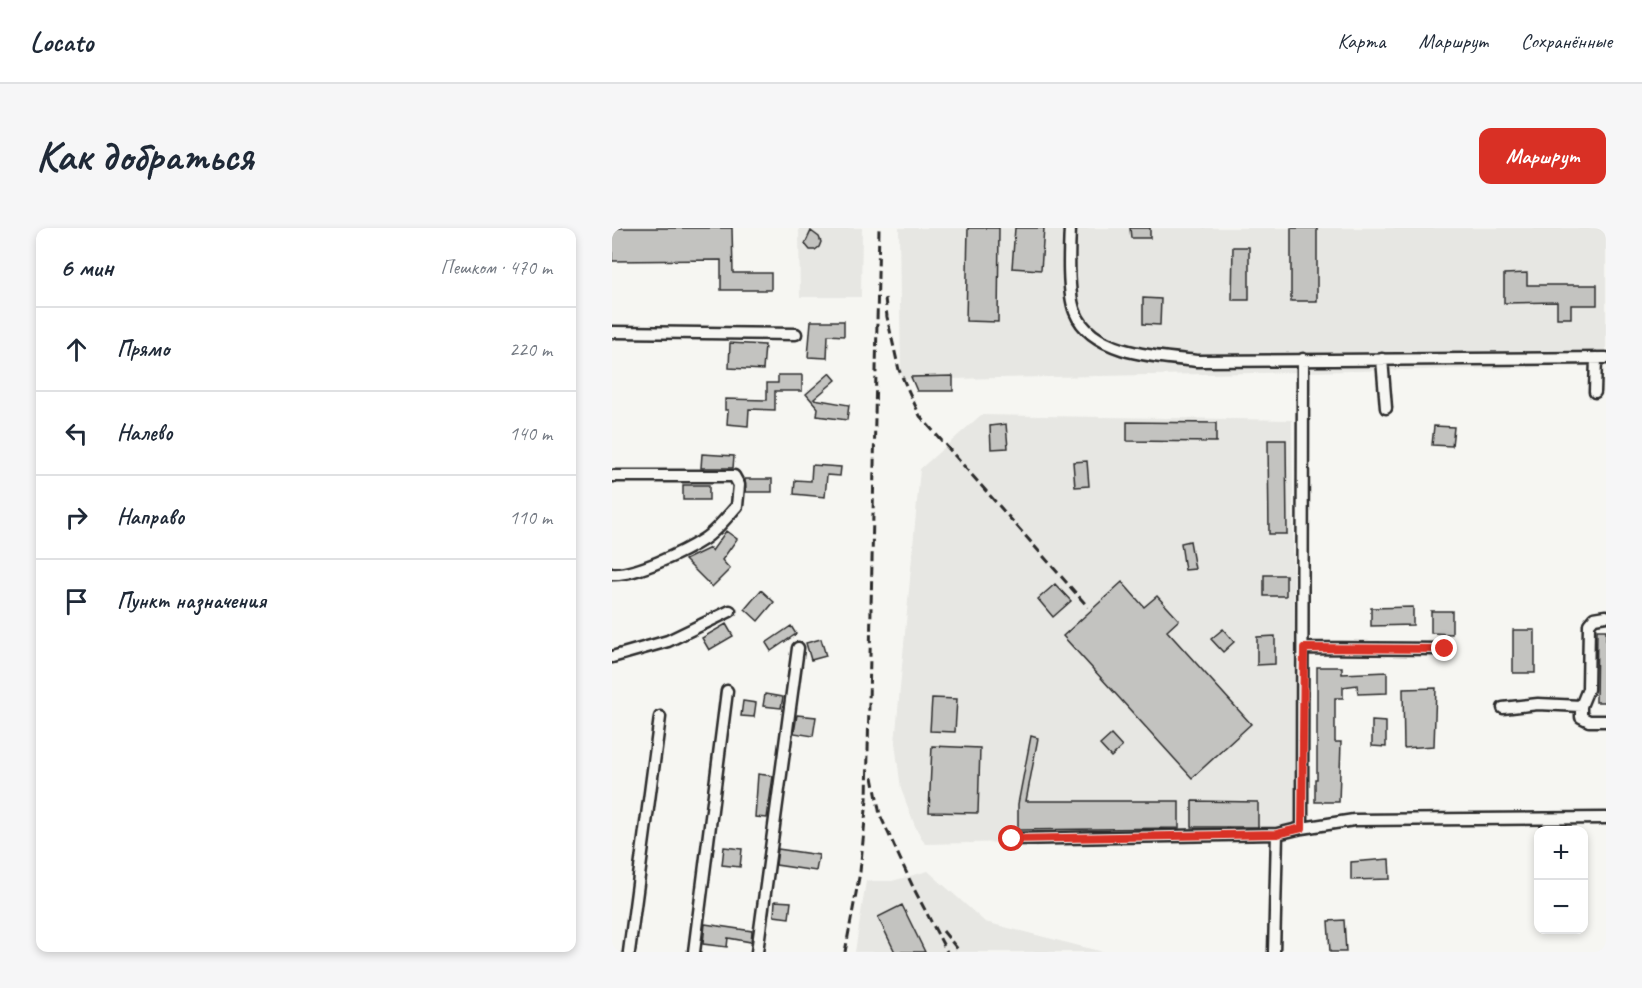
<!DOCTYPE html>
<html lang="ru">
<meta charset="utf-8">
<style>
body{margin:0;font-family:Caveat,sans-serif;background:#f6f6f7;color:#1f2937}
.controls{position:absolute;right:18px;bottom:18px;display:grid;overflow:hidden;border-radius:12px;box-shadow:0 3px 9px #0003}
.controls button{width:54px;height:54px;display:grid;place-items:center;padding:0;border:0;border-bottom:2px solid #e0e1e3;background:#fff;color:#1f2937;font:30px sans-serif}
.stop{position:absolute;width:18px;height:18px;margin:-14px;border:4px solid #d93025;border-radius:50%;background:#fff}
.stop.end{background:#d93025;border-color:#fff;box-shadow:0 2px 6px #0008}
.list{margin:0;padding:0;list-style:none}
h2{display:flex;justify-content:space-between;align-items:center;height:78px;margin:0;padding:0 24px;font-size:26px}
h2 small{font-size:20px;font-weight:400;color:#747a83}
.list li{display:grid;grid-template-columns:39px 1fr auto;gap:18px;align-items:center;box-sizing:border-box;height:84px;padding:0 24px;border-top:2px solid #e0e1e3}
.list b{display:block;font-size:22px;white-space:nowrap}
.list em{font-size:20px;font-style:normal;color:#747a83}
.icon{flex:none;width:33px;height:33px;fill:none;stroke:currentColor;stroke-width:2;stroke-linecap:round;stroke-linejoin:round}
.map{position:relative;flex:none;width:994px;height:724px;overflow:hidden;border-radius:12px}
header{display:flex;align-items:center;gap:36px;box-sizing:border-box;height:84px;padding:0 30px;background:#fff;border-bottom:2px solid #e0e1e3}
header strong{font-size:28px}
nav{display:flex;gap:33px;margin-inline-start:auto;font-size:21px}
.intro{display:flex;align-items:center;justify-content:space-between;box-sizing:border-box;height:144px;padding:0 36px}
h1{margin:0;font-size:42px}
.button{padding:15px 27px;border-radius:12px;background:#d93025;color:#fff;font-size:21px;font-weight:700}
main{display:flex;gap:36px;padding:0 36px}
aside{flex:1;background:#fff;border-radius:12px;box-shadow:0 3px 9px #0003}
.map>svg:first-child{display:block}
.built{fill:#e7e7e3}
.building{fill:#c3c3c0;stroke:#2b2b2b;stroke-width:1.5}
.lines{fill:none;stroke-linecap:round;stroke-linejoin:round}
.minor-casing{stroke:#2b2b2b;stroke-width:15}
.minor{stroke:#f6f6f2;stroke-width:10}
.rail{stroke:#2b2b2b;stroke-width:3;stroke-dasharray:9 4.5;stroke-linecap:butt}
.route{stroke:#d93025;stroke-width:8}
</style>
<header>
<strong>Locato</strong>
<nav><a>Карта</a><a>Маршрут</a><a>Сохранённые</a></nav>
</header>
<div class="intro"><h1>Как добраться</h1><a class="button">Маршрут</a></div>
<main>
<aside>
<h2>6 мин<small>Пешком · 470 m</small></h2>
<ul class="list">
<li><svg class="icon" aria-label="ahead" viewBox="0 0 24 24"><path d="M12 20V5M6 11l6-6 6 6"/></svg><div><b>Прямо</b></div><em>220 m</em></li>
<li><svg class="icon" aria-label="left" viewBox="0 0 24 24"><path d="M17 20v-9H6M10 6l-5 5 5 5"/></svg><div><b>Налево</b></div><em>140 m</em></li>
<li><svg class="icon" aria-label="right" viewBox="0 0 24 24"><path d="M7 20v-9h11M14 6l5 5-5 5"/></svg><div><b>Направо</b></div><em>110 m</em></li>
<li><svg class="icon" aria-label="arrive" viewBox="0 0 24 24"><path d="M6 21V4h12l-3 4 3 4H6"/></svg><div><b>Пункт назначения</b></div></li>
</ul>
</aside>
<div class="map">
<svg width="994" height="724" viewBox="0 0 994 724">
<rect width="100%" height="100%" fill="#f6f6f2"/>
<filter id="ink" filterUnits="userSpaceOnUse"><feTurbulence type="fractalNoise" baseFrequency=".0167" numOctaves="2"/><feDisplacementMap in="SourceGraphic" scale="12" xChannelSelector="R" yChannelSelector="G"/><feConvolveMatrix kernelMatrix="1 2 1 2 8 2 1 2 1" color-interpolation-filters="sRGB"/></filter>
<g filter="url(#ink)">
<!-- built -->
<path class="built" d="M187 0H250L249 69H188Z
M287 0H994V138L289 152Z
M369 187 680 192 685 608 313 616 303 598 289 561 283 515 308 241Z
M316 643 373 694 491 724H243L254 653H280Z"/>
<!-- building -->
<path class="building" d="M0 0H120L121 45H159V62H109V32L0 33Z
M356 0H387L386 94 354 93Z
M403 0H432L429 42 400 40Z
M518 0H538V10H519Z
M679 0H705V73H679Z
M199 3 207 9 209 14 207 19 203 22H198L193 16Z
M621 19H637V72H620Z
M915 45V57H985V77H959V90H945V74L892 75V46Z
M531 70 549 71 548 97 531 96Z
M199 93H232V108L216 107 215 130 196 129Z
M118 115 153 117 151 142 117 140Z
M218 145 224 152 202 171 237 177 235 192 205 188 206 180 194 166Z
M166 147H190V163H163V182L137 181 136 198 115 196 116 182H113V171L155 172V155H166Z
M341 148V163H305L299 149Z
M515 194 604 195V214L515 213Z
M394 196 396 220 379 221 378 198Z
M822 198 842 199 840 218 820 217Z
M656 212H674L675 306H657Z
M90 226 122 228 121 240H89Z
M475 233 477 258 463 259 461 234Z
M200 237 229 239 228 248 215 247 213 269 182 266 183 252 199 253Z
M133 251H160V264H134Z
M71 257H97V272H71Z
M114 303 125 311 110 332 118 341 100 359 73 332 98 320 100 323Z
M578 313 583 341 573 342 569 315Z
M652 347H674V368H652Z
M510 354 532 379 545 368 567 392 555 403 639 496 580 550 451 408Z
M443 356 459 373 441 389 426 371Z
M149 362 162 374 146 393 133 381Z
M801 379V397L759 398V380Z
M819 383H840V406L819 405Z
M114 396 121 408 97 422 90 410Z
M179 398 184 406 159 423 154 415Z
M611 401 622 414 611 424 599 411Z
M901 402H923V445H901Z
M985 402H994V474H984Z
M663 408V436L645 437V409Z
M209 411 214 428 199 432 194 415Z
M705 439H730V446L775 444V465L746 466 745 457 731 459V470H723V514H729L727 574H703V551H705Z
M824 460 822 518 792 520 791 461Z
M153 466 171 469 169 480 151 478Z
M320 470 345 471 343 504 318 503Z
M131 473 144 475 142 489 129 488Z
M185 487 204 489 201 508 182 505Z
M760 493 774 494V519L760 518Z
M499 507 510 519 499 529 488 517Z
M419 508 426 510 414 573H567V600L406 602V576Z
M320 518 368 520 366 585 317 584Z
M146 546 161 548 155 590 143 589Z
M580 573 646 574V599H580Z
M112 619 130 621 128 639 110 637Z
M166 621 207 627 204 643 164 637Z
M777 631 778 651 739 652V634Z
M163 673 179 674 177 690 162 688Z
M290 677 313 724H283L266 689Z
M732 692 734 724H718L716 693Z
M93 696 140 703 139 714 116 710 115 719 91 716Z"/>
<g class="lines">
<!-- minor casing -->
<g class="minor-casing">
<path id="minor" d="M458 0C457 22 455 64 463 84 480 127 548 129 587 133L994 130
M0 104 184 106
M770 131 774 180
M983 164 984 130
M0 248H122L127 257 125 278C115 289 104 303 92 311 72 324 22 348 0 346
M994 388 982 390 977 396 976 461 969 478V489L977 493H994
M692 420 833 421
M0 429 56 413 118 383
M891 480 926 476 969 478
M690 600 742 592 994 590
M400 611 665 606 690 600 691 131
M17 724 48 489
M82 724 115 463
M145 724 186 420
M662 724 665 606"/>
</g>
<!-- minor -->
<use href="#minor" class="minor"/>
<!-- rail -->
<path class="rail" d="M273 70 275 89 287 142 308 188 476 379
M261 549 268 587 301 659 335 724
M331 703 348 724
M233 724 248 644 255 571 267 0"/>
</g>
</g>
<g class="lines" filter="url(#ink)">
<!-- route -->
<path class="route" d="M400 611 665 606 690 600 692 420 833 421"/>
</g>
</svg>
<div class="controls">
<button>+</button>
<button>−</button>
</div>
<div class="stop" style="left:400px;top:611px"></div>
<div class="stop end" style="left:833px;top:421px"></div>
</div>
</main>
